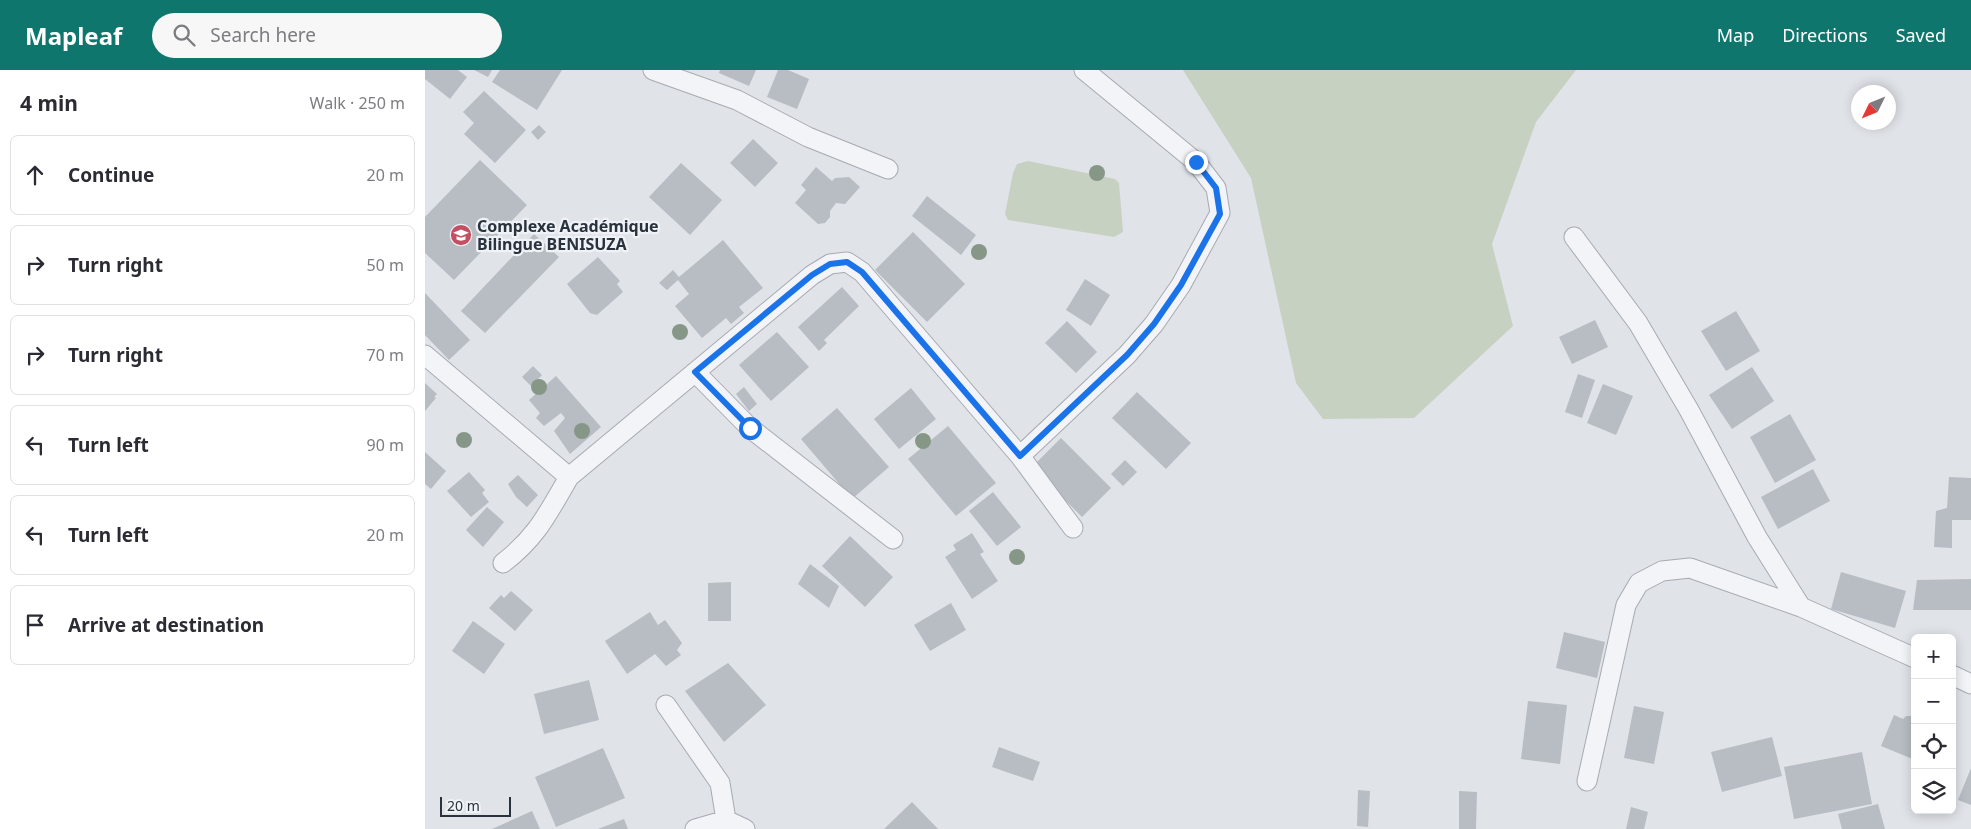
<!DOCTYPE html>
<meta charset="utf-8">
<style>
body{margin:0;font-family:"Noto Sans",sans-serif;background:#f7f7f7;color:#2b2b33}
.controls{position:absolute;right:15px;bottom:15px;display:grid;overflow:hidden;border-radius:8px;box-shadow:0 2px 12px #0003}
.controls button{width:45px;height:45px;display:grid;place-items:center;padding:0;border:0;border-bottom:1px solid #e1e1e2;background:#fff;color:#2b2b33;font:25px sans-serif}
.compass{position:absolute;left:1426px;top:15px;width:45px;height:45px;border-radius:50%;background:#fff;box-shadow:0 2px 12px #0003;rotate:227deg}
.scale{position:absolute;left:15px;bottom:12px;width:71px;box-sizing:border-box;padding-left:5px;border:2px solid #2a323e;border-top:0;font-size:14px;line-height:18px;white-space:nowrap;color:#2a323e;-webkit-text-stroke:4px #eff2f6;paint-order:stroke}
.stop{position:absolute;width:15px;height:15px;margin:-11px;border:4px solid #1a73e8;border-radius:50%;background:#fff}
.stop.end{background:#1a73e8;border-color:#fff;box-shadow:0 1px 5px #0008}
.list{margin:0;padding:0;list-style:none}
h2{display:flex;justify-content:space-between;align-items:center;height:65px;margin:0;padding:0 20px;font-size:21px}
h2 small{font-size:16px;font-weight:400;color:#7c7c81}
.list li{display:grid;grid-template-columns:32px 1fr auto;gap:15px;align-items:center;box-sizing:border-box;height:80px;margin:0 10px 10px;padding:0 10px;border:1px solid #e1e1e2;border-radius:8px}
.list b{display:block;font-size:19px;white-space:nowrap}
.list em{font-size:16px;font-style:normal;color:#7c7c81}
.icon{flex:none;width:28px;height:28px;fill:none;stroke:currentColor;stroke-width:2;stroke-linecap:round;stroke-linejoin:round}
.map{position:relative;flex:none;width:1546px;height:759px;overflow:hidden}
header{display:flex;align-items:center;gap:30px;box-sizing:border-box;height:70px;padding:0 25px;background:#0f766e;color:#fff}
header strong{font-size:24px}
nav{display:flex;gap:28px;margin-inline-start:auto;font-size:18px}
.search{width:350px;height:45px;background:#f7f7f7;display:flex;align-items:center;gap:12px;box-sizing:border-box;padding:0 18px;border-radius:28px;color:#7c7c81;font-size:19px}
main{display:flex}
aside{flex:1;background:#fff}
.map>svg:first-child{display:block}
.green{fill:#c6d1c2}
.building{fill:#b8bdc4}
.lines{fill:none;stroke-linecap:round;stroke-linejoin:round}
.minor-casing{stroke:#a6aab2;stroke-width:21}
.minor{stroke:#f3f4f7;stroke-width:19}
.tree{fill:#879787}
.route{stroke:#1a73e8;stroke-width:6}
.labels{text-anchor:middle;stroke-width:4.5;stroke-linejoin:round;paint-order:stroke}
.poi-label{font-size:16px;font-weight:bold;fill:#2a323e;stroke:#eff2f6;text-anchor:start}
</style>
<header>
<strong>Mapleaf</strong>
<div class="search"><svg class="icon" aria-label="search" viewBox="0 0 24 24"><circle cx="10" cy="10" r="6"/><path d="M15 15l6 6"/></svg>Search here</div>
<nav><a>Map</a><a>Directions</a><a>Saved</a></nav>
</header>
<main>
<aside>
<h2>4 min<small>Walk · 250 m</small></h2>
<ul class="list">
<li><svg class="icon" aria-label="ahead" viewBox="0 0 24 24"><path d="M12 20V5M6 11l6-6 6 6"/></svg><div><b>Continue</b></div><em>20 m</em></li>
<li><svg class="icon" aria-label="right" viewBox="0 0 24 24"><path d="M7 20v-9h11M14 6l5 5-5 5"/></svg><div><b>Turn right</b></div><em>50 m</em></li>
<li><svg class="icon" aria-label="right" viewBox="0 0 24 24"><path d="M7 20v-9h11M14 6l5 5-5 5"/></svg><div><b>Turn right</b></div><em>70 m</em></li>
<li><svg class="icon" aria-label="left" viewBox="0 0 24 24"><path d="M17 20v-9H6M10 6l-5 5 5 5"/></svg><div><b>Turn left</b></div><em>90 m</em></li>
<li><svg class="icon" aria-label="left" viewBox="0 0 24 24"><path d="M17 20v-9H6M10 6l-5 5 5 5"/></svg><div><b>Turn left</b></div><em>20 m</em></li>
<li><svg class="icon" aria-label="arrive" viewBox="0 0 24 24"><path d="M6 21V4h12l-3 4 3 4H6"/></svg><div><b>Arrive at destination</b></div></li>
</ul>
</aside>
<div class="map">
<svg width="1546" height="759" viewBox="0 0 1546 759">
<rect width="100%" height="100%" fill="#e0e3e8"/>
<!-- green -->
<path class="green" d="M758 0H1151L1111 52 1067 174 1088 256 989 348 898 349 871 313 826 108Z
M603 91 690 109 694 113 698 162 689 167 583 150 580 144 588 103 592 94Z"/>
<!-- building -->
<path class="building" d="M0 0H33L42 7 25 29 0 9Z
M49 0H67L63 7Z
M75 0H137L112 40 67 12Z
M295 0H331L324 16 294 3Z
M353 0H363L384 9 372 39 342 27Z
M59 21 101 60 70 93 39 64 49 53 38 42Z
M114 55 121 62 113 70 106 62Z
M328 69 353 93 330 117 305 93Z
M55 90 102 135 29 210 0 183V147Z
M256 93 297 130 265 165 224 127Z
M391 97 407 111 410 108 424 107 435 117 420 134 411 133 405 141V147L400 153 393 154 370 133 381 120 376 115Z
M502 126 551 165 536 185 487 146Z
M488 162 540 214 502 252 450 200Z
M109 164 134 187 60 263 36 241Z
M298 170 338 218 314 237 319 243 306 254 301 248 277 268 250 236 264 224 253 210 242 220 234 213 248 200 254 207Z
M173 187 195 211 192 214 198 222 172 245 165 243 142 214Z
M660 209 685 225 666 256 641 240Z
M417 217 434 236 399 270 402 273 394 281 373 257Z
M0 223 45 270 24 290 0 265Z
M1311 241 1335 281 1301 301 1276 261Z
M1170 250 1183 277 1147 294 1134 267Z
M642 251 672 282 651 303 620 273Z
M352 262 384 297 346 331 314 295Z
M108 296 117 305 106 316 97 307Z
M1327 297 1349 331 1307 359 1284 325Z
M1153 304 1170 310 1157 348 1140 342Z
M131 306 176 357 145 384 129 361 140 348 136 343 119 356 111 348 115 343 104 330Z
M0 313 12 324 9 327 11 328 0 341Z
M1178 314 1208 326 1191 365 1162 353Z
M319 317 332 334 324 341 311 324Z
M486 318 511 349 474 379 449 349Z
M712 322 766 373 741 399 687 348Z
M412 338 464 397 427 429 376 369Z
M1365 344 1391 390 1350 413 1325 367Z
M523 356 571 413 531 446 483 389Z
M636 368 686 418 657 447 607 397Z
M0 382 21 401 6 419 0 414Z
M700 390 712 402 698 416 686 404Z
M1388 399 1405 431 1353 459 1336 427Z
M44 402 60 420 57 423 64 432 46 447 22 421Z
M93 405 113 425 102 437 91 427 83 414Z
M1524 407 1546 408V450H1527V478L1509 477 1511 441 1522 438Z
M568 422 596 457 572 476 544 441Z
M62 437 79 452 58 477 41 460Z
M547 463 559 482 555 484 573 511 547 529 520 487 531 480 528 475Z
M425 466 468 507 440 537 397 496Z
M385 494 414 516 404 538 373 514Z
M1416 502 1481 521 1470 558 1406 539Z
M1546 509V540H1488L1492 510Z
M306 512V551H283V513Z
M86 521 108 540 90 561 64 538 76 525 79 528Z
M526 533 541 560 505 581 489 555Z
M225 542 233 555 240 550 257 573 252 580 256 585 241 596 230 584 202 604 180 571Z
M48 551 80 574 59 604 27 581Z
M1139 562 1180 572 1172 608 1131 598Z
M303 593 341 635 299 672 260 621Z
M164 610 174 650 119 664 109 624Z
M1103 631 1142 635 1135 694 1096 689Z
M1209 636 1239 642 1229 694 1199 688Z
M1469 645 1478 649 1481 646H1490V690L1456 676Z
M1347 667 1357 706 1297 722 1286 682Z
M574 677 615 692 608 711 567 697Z
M178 678 200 728 131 757 110 707Z
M1437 682 1447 734 1369 749 1359 697Z
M1546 698V735L1533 730Z
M933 720 945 721 943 757 932 756Z
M1034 721 1052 722 1051 759H1034Z
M487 732 513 759H459Z
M1453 734 1460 759H1417L1413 744Z
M1206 737 1223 742 1219 759H1201Z
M107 741 115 759H67Z
M199 749 203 759H173Z"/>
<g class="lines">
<!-- minor casing -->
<g class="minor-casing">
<path id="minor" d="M228 0 312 30 383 67 463 99
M1149 167 1213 253 1264 340 1332 467 1376 537
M0 285 144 407 387 205 405 194 422 192 437 202 595 386 648 458
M270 302 325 358 468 469
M595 386 702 285 729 254 756 215 795 143 791 118 771 92 659 0
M78 493C112 467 123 443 144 407
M1527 605 1546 614
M241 635 295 713 301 750
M1162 711 1201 535 1214 513 1237 501 1265 498 1376 537 1490 588
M270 759 301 750 320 759"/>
</g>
<!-- minor -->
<use href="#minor" class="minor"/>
</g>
<!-- trees -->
<g class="tree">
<circle cx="672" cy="103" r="8"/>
<circle cx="554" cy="182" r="8"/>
<circle cx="255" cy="262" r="8"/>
<circle cx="114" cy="317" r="8"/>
<circle cx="157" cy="361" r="8"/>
<circle cx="39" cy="370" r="8"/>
<circle cx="498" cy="371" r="8"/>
<circle cx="592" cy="487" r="8"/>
</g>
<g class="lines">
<!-- route -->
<path class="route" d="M325 358 270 302 387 205 405 194 422 192 437 202 595 386 702 285 729 254 756 215 795 144 791 118 771 92"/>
</g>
<!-- icons -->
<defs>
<g id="school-disc" transform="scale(1.125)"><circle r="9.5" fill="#c44f62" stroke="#eff2f6"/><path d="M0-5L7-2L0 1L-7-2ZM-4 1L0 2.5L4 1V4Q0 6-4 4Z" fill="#fff"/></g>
</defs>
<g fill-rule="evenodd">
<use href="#school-disc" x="36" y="165"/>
</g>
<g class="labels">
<!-- poi labels -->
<g class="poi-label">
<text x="52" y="162">Complexe Académique<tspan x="52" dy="18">Bilingue BENISUZA</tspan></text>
</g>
</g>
</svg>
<div class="controls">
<button>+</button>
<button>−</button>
<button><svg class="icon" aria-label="locate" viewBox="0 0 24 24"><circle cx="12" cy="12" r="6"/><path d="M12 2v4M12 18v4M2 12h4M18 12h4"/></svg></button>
<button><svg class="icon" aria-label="layers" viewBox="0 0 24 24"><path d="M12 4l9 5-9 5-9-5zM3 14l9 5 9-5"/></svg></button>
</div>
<svg class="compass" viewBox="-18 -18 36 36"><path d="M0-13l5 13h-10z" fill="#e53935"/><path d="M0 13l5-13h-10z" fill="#7c7c81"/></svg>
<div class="scale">20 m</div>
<div class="stop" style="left:325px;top:358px"></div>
<div class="stop end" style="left:771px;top:92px"></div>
</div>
</main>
